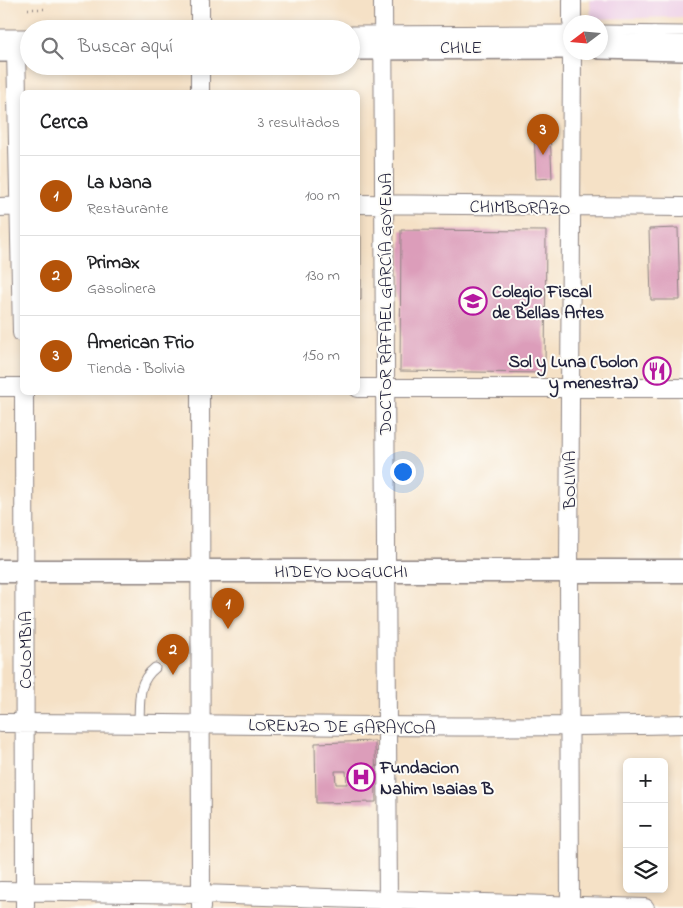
<!DOCTYPE html>
<html lang="es">
<meta charset="utf-8">
<style>
body{margin:0;font-family:"Indie Flower",sans-serif;background:#f2f2f2;color:#202124}
.controls{position:absolute;right:15px;bottom:15px;display:grid;overflow:hidden;border-radius:8px;box-shadow:0 2px 8px #0003}
.controls button{width:45px;height:45px;display:grid;place-items:center;padding:0;border:0;border-bottom:1px solid #e0e0e0;background:#fff;color:#202124;font:25px sans-serif}
.compass{position:absolute;left:563px;top:15px;width:45px;height:45px;border-radius:50%;background:#fff;box-shadow:0 2px 8px #0003;rotate:254deg}
.you{position:absolute;left:402px;top:471px;width:18px;height:18px;margin:-12px;border:4px solid #fff;border-radius:50%;background:#1a73e8;box-shadow:0 0 0 8px #1a73e833}
.badge{display:grid;place-items:center;width:32px;height:32px;border-radius:50%;background:#b45309;color:#fff;font-size:16px;font-weight:700}
.pin{position:absolute;translate:-50% -41px;filter:drop-shadow(0 1px 2px #0008)}
.pin::after{content:'';position:absolute;top:26px;width:18px;height:15px;background:inherit;clip-path:polygon(0 0,100% 0,50% 100%)}
.list{margin:0;padding:0;list-style:none}
h2{display:flex;justify-content:space-between;align-items:center;height:65px;margin:0;padding:0 20px;font-size:21px}
h2 small{font-size:16px;font-weight:400;color:#757577}
.list li{display:grid;grid-template-columns:32px 1fr auto;gap:15px;align-items:center;box-sizing:border-box;height:80px;padding:0 20px;border-top:1px solid #e0e0e0}
.list b{display:block;font-size:19px;white-space:nowrap}
.list p{margin:0;font-size:16px;white-space:nowrap;color:#757577}
.list em{font-size:16px;font-style:normal;color:#757577}
.icon{flex:none;width:28px;height:28px;fill:none;stroke:currentColor;stroke-width:2;stroke-linecap:round;stroke-linejoin:round}
.map{position:relative;flex:none;width:683px;height:908px;overflow:hidden}
.search{position:absolute;background:#fff;box-shadow:0 2px 8px #0003;left:20px;top:20px;width:340px;height:55px;display:flex;align-items:center;gap:12px;box-sizing:border-box;padding:0 18px;border-radius:28px;color:#757577;font-size:19px}
.panel{position:absolute;background:#fff;box-shadow:0 2px 8px #0003;left:20px;top:90px;width:340px;height:305px;border-radius:8px}
.map>svg:first-child{display:block}
.built{fill:#eed0e7}
.building{fill:#dc9dba;fill-rule:evenodd}
.lines{fill:none;stroke-linecap:round;stroke-linejoin:round}
.service-casing{stroke:#8c8280;stroke-width:11}
.minor-casing{stroke:#8c8280;stroke-width:20}
.tertiary-casing{stroke:#8c8280;stroke-width:25}
.secondary-casing{stroke:#8c8280;stroke-width:28}
.path{stroke:#8c8280;stroke-width:2.5;stroke-dasharray:1 4;stroke-linecap:butt}
.service{stroke:#fff;stroke-width:9}
.minor{stroke:#fff;stroke-width:18}
.tertiary{stroke:#fff;stroke-width:22}
.secondary{stroke:#fff;stroke-width:25}
.labels{text-anchor:middle;stroke-width:4;stroke-linejoin:round;paint-order:stroke}
.street-label{font-size:18px;fill:#22223b;stroke:#fdfcf7}
.poi-label{font-size:18px;font-weight:bold;fill:#22223b;stroke:#fdfcf7;text-anchor:start}
</style>
<div class="map">
<svg width="683" height="908" viewBox="0 0 683 908">
<rect width="100%" height="100%" fill="#fdfcf7"/>
<filter id="ink" filterUnits="userSpaceOnUse"><feTurbulence type="fractalNoise" baseFrequency=".02" numOctaves="2"/><feDisplacementMap in="SourceGraphic" scale="10" xChannelSelector="R" yChannelSelector="G"/><feConvolveMatrix kernelMatrix="1 2 1 2 8 2 1 2 1" color-interpolation-filters="sRGB"/></filter>
<filter id="wash" filterUnits="userSpaceOnUse"><feTurbulence type="fractalNoise" baseFrequency=".0096" numOctaves="4" result="noise"/><feDisplacementMap in="SourceGraphic" scale="20" xChannelSelector="R" yChannelSelector="G"/><feGaussianBlur stdDeviation="1.12" result="paint"/><feColorMatrix in="noise" values="0 0 0 0 0 0 0 0 0 0 0 0 0 0 0 0 0 1.4 0 .05"/><feComposite in="paint" operator="in"/></filter>
<g filter="url(#wash)">
<rect width="100%" height="100%" fill="#f5e1c6"/>
<!-- built -->
<path class="built" d="M590 0H683V17L591 19Z"/>
<g id="blocks">
<!-- building -->
<path class="building" d="M534 131H550L552 178 536 179Z
M678 228 680 300H651L649 229Z
M358 229 361 237V300H358Z
M401 230 546 231 545 373 400 371Z
M375 741 376 802 316 803 315 743ZM335 771H346L347 784H336Z"/>
</g>
</g>
<g filter="url(#ink)">
<use href="#blocks" fill-opacity="0" stroke="#8c8280" stroke-width="1"/>
<g class="lines">
<!-- service casing -->
<g class="service-casing">
<path id="service" d="M600 30 683 31
M351 31 570 30
M0 34H29
M139 723C140 701 137 682 155 668"/>
</g>
<!-- minor casing -->
<g class="minor-casing">
<path id="minor" d="M200 0V29
M383 0 388 908
M572 0V22
M16 49 22 333
M200 92V66
M358 204 683 207
M0 207 22 206
M0 387H22
M358 388H683
M24 392 25 908
M200 392 201 908
M0 723C228 723 455 730 683 724
M0 891 201 894 645 908
M570 908 569 571 572 52"/>
</g>
<!-- tertiary casing -->
<g class="tertiary-casing">
<path id="tertiary" d="M0 571H683"/>
</g>
<!-- secondary casing -->
<g class="secondary-casing">
<path id="secondary" d="M600 46 683 48
M351 47 570 46
M0 49H29"/>
</g>
<!-- path -->
<path class="path" d="M28 9H47"/>
<!-- service -->
<use href="#service" class="service"/>
<!-- minor -->
<use href="#minor" class="minor"/>
<!-- tertiary -->
<use href="#tertiary" class="tertiary"/>
<!-- secondary -->
<use href="#secondary" class="secondary"/>
</g>
</g>
<!-- icons -->
<defs>
<g id="school-ring" transform="scale(1.4375)"><circle r="9.5" fill="#fdfcf7" stroke="#b5179e" stroke-width="1.5"/><path d="M0-5L7-2L0 1L-7-2ZM-4 1L0 2.5L4 1V4Q0 6-4 4Z" fill="#b5179e"/></g>
<g id="restaurant-ring" transform="scale(1.4375)"><circle r="9.5" fill="#fdfcf7" stroke="#b5179e" stroke-width="1.5"/><path d="M-5-6h1v4h1v-4h1v4h1v-4h1v5L-1.5 .5V6h-2V.5L-5-1ZM5-6V6H3V1.5H1.5Q1.5-4 5-6Z" fill="#b5179e"/></g>
<g id="hospital-ring" transform="scale(1.4375)"><circle r="9.5" fill="#fdfcf7" stroke="#b5179e" stroke-width="1.5"/><path d="M-5-5h3v3.5h4V-5h3V5h-3V1.5h-4V5h-3Z" fill="#b5179e"/></g>
</defs>
<g fill-rule="evenodd">
<use href="#school-ring" x="473" y="301"/>
<use href="#restaurant-ring" x="657" y="371"/>
<use href="#hospital-ring" x="361" y="777"/>
</g>
<g class="labels">
<!-- street labels -->
<g class="street-label">
<text x="461" y="53">CHILE</text>
<text transform="translate(520 207) rotate(1)" y="6">CHIMBORAZO</text>
<text transform="translate(385 304) rotate(-90)" y="6">DOCTOR RAFAEL GARCÍA GOYENA</text>
<text transform="translate(569 480) rotate(-90)" y="6">BOLIVIA</text>
<text x="341" y="577">HIDEYO NOGUCHI</text>
<text transform="translate(25 650) rotate(-90)" y="6">COLOMBIA</text>
<text transform="translate(342 726) rotate(1)" y="6">LORENZO DE GARAYCOA</text>
</g>
<!-- poi labels -->
<g class="poi-label">
<text x="492" y="297">Colegio Fiscal<tspan x="492" dy="21">de Bellas Artes</tspan></text>
<text x="638" y="367" text-anchor="end">Sol y Luna (bolon<tspan x="638" dy="21">y menestra)</tspan></text>
<text x="380" y="773">Fundacion<tspan x="380" dy="21">Nahim Isaias B</tspan></text>
</g>
</g>
</svg>
<div class="controls">
<button>+</button>
<button>−</button>
<button><svg class="icon" aria-label="layers" viewBox="0 0 24 24"><path d="M12 4l9 5-9 5-9-5zM3 14l9 5 9-5"/></svg></button>
</div>
<svg class="compass" viewBox="-18 -18 36 36"><path d="M0-13l5 13h-10z" fill="#e53935"/><path d="M0 13l5-13h-10z" fill="#757577"/></svg>
<div class="you"></div>
<div class="pin badge" style="left:228px;top:629px">1</div>
<div class="pin badge" style="left:173px;top:675px">2</div>
<div class="pin badge" style="left:543px;top:155px">3</div>
<div class="search"><svg class="icon" aria-label="search" viewBox="0 0 24 24"><circle cx="10" cy="10" r="6"/><path d="M15 15l6 6"/></svg>Buscar aquí</div>
<section class="panel">
<h2>Cerca<small>3 resultados</small></h2>
<ul class="list">
<li><span class="badge">1</span><div><b>La Nana</b><p>Restaurante</p></div><em>100 m</em></li>
<li><span class="badge">2</span><div><b>Primax</b><p>Gasolinera</p></div><em>130 m</em></li>
<li><span class="badge">3</span><div><b>American Frio</b><p>Tienda · Bolivia</p></div><em>150 m</em></li>
</ul>
</section>
</div>
